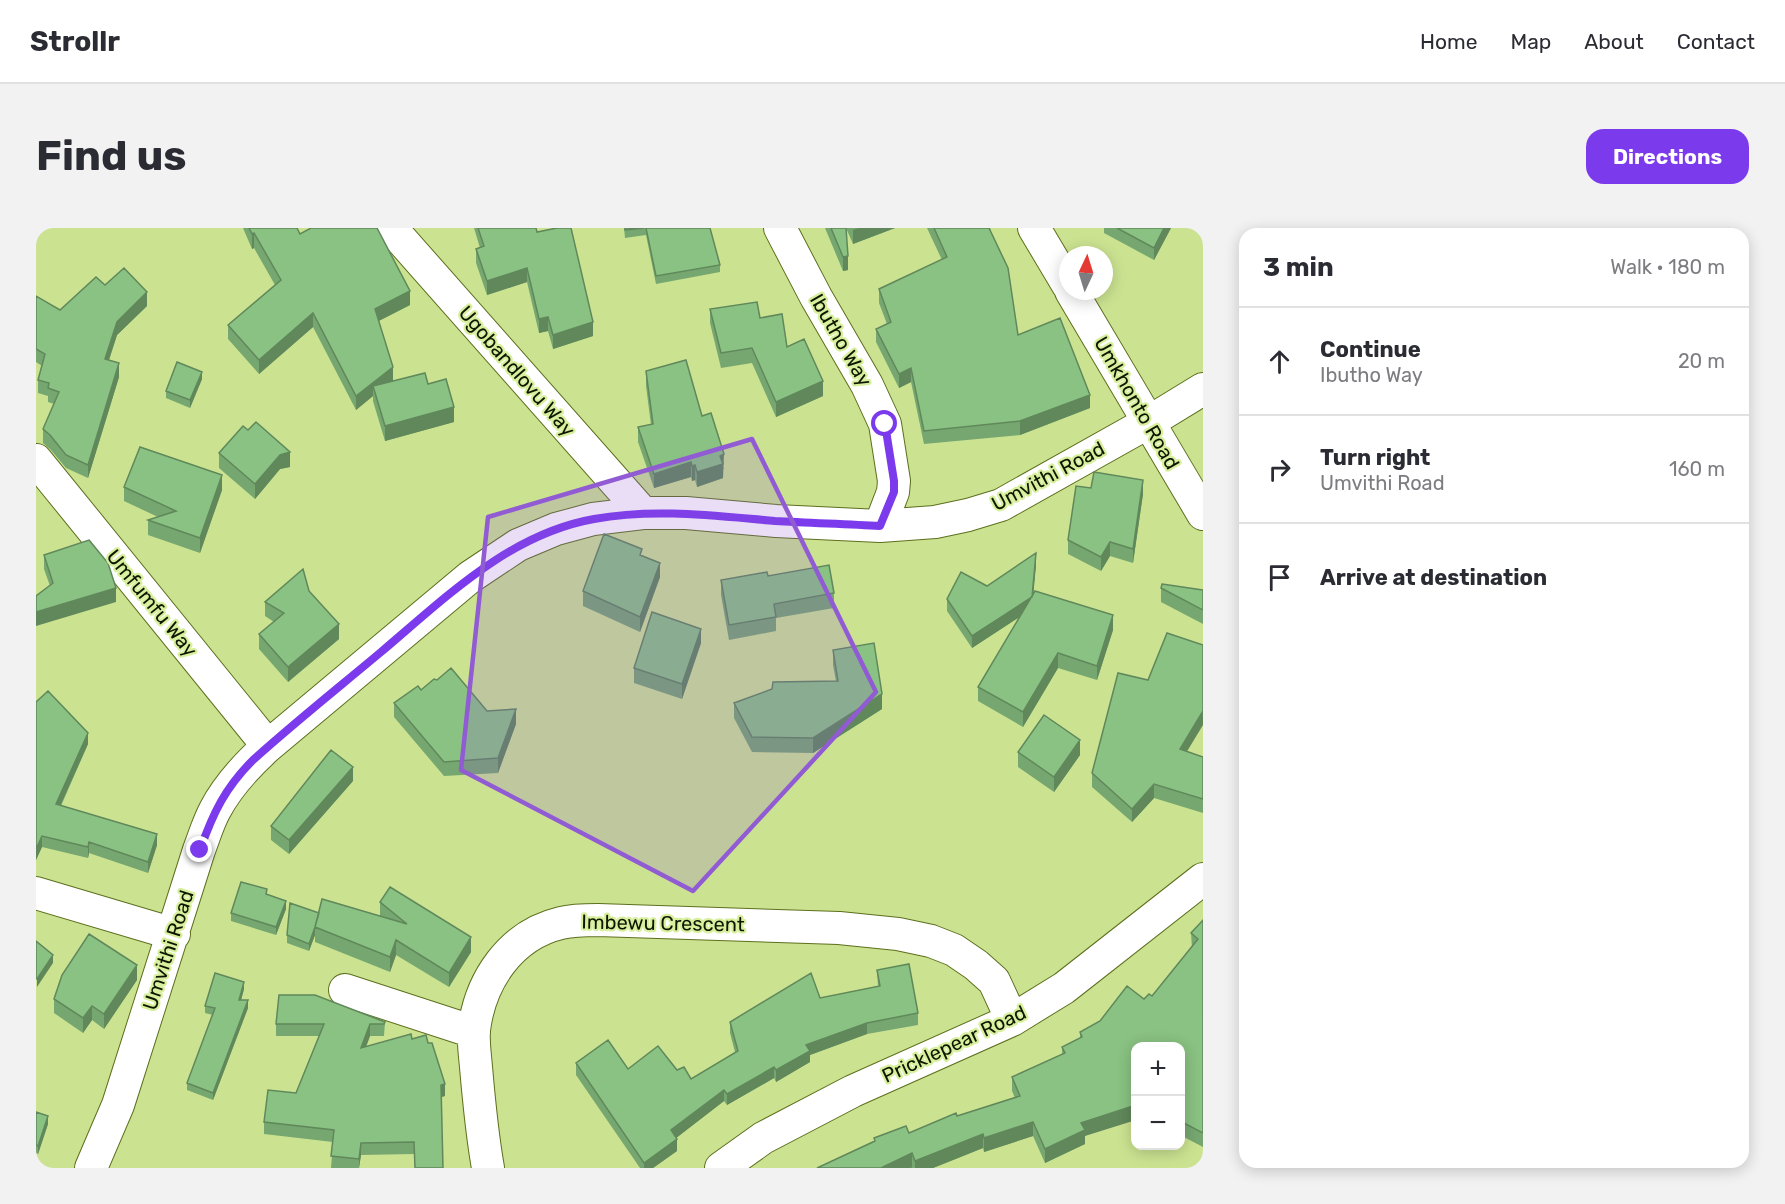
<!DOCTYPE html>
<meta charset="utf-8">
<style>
body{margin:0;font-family:Rubik,sans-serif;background:#f2f2f3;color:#2b2b33}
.controls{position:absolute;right:18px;bottom:18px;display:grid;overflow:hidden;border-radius:12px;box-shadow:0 3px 15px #0003}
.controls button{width:54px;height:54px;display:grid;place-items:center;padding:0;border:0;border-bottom:2px solid #e1e1e2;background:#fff;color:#2b2b33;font:30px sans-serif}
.compass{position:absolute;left:1023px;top:18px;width:54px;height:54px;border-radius:50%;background:#fff;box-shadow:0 3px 15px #0003;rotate:4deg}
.stop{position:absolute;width:18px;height:18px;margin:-14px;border:4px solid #7c3aed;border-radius:50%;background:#fff}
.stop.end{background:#7c3aed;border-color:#fff;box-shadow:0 2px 6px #0008}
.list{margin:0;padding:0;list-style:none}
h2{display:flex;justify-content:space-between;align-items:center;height:78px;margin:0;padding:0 24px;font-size:26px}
h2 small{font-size:20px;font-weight:400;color:#7c7c81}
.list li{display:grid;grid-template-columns:39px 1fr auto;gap:18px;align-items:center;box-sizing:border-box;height:108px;padding:0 24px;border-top:2px solid #e1e1e2}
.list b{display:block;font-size:22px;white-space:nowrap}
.list p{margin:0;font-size:20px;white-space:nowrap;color:#7c7c81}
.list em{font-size:20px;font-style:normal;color:#7c7c81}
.icon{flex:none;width:33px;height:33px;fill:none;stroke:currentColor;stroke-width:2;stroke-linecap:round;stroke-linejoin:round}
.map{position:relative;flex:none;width:1167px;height:940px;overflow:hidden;border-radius:18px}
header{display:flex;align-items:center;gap:36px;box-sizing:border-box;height:84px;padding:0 30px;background:#fff;border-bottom:2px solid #e1e1e2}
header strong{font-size:28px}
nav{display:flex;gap:33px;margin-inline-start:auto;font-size:21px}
.intro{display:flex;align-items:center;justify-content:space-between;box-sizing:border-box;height:144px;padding:0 36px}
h1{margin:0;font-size:42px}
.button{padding:15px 27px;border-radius:18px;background:#7c3aed;color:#fff;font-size:21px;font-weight:700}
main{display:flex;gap:36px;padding:0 36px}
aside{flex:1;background:#fff;border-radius:18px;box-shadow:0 3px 15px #0003}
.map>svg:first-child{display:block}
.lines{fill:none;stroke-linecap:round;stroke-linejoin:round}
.minor-casing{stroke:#5d6f1d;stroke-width:34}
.minor{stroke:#fff;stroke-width:32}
.wall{fill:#76a770}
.shaded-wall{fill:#60885b}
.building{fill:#89c282;stroke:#60885b;stroke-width:1.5}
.route{stroke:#7c3aed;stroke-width:8}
.marked{fill:#915bd4;fill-opacity:0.2;stroke:#915bd4;stroke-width:4.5;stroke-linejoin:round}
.labels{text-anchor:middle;stroke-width:4.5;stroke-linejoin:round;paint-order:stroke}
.street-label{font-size:20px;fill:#0f1600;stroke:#d8f09e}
</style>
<header>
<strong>Strollr</strong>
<nav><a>Home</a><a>Map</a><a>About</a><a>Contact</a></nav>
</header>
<div class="intro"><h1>Find us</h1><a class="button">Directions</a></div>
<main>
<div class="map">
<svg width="1167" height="940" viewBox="0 0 1167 940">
<rect width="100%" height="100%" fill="#cbe391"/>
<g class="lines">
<!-- minor casing -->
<g class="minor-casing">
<path id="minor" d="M355 0 607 285
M744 0 780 69 831 157 849 196 858 253 857 264 844 298
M998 0 1032 57
M1035 63 1167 286
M0 232 232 518
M0 665 138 706
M309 762 438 804
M55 940 82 877 163 622C168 609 172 595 179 582 192 557 211 537 232 518L434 349 482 317 520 301 557 291 607 285H650L740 293 844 298 899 294 932 287 965 277 1113 194 1167 161
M452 940C446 906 443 874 440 839 439 827 437 814 438 802 444 753 474 707 525 695 537 692 549 692 562 692L803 700 862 706 895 713 918 722 940 737 958 753 976 792
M685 940 727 910 817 863 976 792 1028 760 1167 651"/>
</g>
<!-- minor -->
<use href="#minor" class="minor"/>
</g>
<!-- wall -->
<path class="wall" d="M207 0H261L264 6 374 77 342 93 357 153 392 156 418 194 349 213 337 173V168L320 182 277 99 223 146 192 111V97L239 57 218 20 216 21Z
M438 0H500L501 4 557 108 517 121 512 103 503 105 491 54 451 67 440 35V21L444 20Z
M588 0H674L684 37V44L620 56 610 7 589 10Z
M789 0H810L812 42 807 43Z
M810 0H859L817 16Z
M891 0H954L982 107 1054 180 984 207 888 216 875 154 863 160 840 114V101L851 96 843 75V61L906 32Z
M1068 0H1135L1118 32 1068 5Z
M69 57 111 78 81 107 73 132 83 149 52 250 30 240 14 221 7 215V201L18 176 12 174V168L2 165V152L6 138 0 134V68L24 82Z
M674 81 724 90 751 119 787 168 740 189 716 135 685 140 674 95Z
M610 143 666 188 688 241H687V250L661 259 659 252 656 253 655 249 618 260 602 214V199L615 197 610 158Z
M166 151 154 180 130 170V163Z
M212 202 254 239 244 241 219 271 183 240V225Z
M88 259 186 262 164 325 112 307V292L122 289 88 273Z
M1107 266 1097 335 1074 328 1065 343 1032 326V312Z
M8 327 80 374 14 358 8 341Z
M1000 337 997 365 1077 402 1061 452 1022 440 987 499 942 473V459L983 389 936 420 911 383V371L951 358Z
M732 348 798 365V380L740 390V403L693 412 685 367V352Z
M624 349 604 404 547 378V363Z
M1125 360 1167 362V396L1125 374Z
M273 363 303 411 252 454 223 421V406L238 394 229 388V374Z
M665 415 646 471 598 455V440Z
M797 422 846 481 777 525 716 524 698 490V475L800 453 797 437Z
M385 462 451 483 480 496 462 545 408 548 358 489V475Z
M0 474 52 516 25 578 121 617 112 645 53 625 52 630 6 619 0 632Z
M982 524 1044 527 1018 564 982 539Z
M1151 524 1167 529V585L1118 570 1096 594 1056 559V545Z
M317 553 253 626 235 612V598Z
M344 674 435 724 413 759 360 727 354 744 279 714V707L273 723 251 715V707L283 685 344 688Z
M250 681 240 707 195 693V685Z
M1167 692V919L1144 907V819L1049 908V916L1009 935 997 908 948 924 947 920 897 940H781L838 913V910L873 905 979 870 976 863V849L1026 827V819L1044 810V804L1116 768 1156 720 1155 705Z
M841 742 882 785V797L831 806 774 827V834L740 854 738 850 691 877 688 873 640 910 641 923 617 940H604L540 847V835L592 841 641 842 655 851 699 824 694 805V794L784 770 842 758Z
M101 752 68 801 56 792 47 805 18 785V771Z
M208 761 205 772 212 780 177 872 151 862V855L177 787 169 785V778Z
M349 794 348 808H334L330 819 376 811 409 868 405 869 378 926 325 927 323 940H295L297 914 228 906V894L260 865 283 808H240V796Z
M0 884 12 896 2 926 0 925Z"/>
<!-- shaded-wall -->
<path class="shaded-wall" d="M823 0H859L817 16V2Z
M1128 0H1135L1118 32V20Z
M218 5V20L216 21V6Z
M812 28V42L807 43V29Z
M491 40V54L451 67V53Z
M374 63V77L339 95V81Z
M111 64V78L81 107 69 144V131L81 94Z
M277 85V99L223 146V132Z
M512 89V103L503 105V91Z
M557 94V108L517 121V107Z
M83 135V149L52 250V237Z
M357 139V153L337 158V168L320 182V168Z
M875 140V154L863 160V146Z
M166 144V151L154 180V172Z
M787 153V168L740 189V174Z
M1054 167V180L984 207V193Z
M418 179V194L349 213V198Z
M254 224V239L244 241 219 271V256L244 227Z
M688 226 687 250 661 259V244L684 228Z
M655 234V249L618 260V246Z
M659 237V252L656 253V238Z
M186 247V262L164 325V310Z
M1107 252V266L1097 335V321Z
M1074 314V328L1065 343V329Z
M1000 325V337L996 381 936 420V408Z
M624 335V349L604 404V389Z
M80 360V374L0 398V384Z
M1077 387V402L1061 452V438Z
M303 396V411L252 454V439Z
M665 401V415L646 471V456Z
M1022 425V440L987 499V484Z
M846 466V481L777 525V510Z
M480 481V496L462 545V530Z
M1167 483V497L1144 535V521Z
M52 505V516L20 587V576Z
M1044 512V527L1018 564V549Z
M317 539V553L253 626V612Z
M1118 556V570L1096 594V581Z
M121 606V617L112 645V634Z
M6 608V619L0 632V621Z
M53 614V625L52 630V619Z
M250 673V681L240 707V699Z
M279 700V707L273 723V716Z
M435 709V724L413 759V745Z
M360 712V727L354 744V729Z
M17 727V735L1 759V751Z
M101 737V752L68 801V786Z
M208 754V761L203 780V772Z
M212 772V780L177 872V865Z
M56 778V792L47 805V790Z
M831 795V806L774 827V834L740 854V842L770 817Z
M334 796V808L325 832V820Z
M738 839V850L691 877V866Z
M409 856V868L405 869V857Z
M688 862V873L635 914V902Z
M1100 877V892L1049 908V916L1009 935V921L1045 895Z
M12 888V896L2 926V918Z
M997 894V908L948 924V910Z
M947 906V920L897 940H879V933Z
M641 911V923L617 940H608V935Z
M325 915V927L323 940V931Z
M876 925V939L875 940H845Z"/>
<!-- building -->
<path class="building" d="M213 0H261L264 6 275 0H341L374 63 339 81 357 139 320 168 277 85 223 132 192 97 245 52 218 5 216 6Z
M442 0H500L501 4 521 0H535L557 94 517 107 512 89 503 91 491 40 451 53 440 21 448 18Z
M589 0H608L589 2Z
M610 0H674L684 37 620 48Z
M795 0H810L812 28 807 29Z
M898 0H953L972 40 982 107 1024 90 1054 167 984 193 888 203 875 140 863 146 840 101 855 94 843 61 911 29Z
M1081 0H1128L1118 20Z
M88 40 111 64 81 94 69 131 83 135 52 237 30 227 14 207 7 201 23 164 12 160 13 155 2 152 9 126 0 121V68L24 82 60 49 69 57Z
M721 74 724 90 746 86 751 119 768 111 787 153 740 174 716 120 685 125 674 81Z
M650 132 666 188 675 185 688 226 684 228 687 236 661 244 659 237 656 238 655 234 618 246 602 199 617 196 610 143Z
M141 134 166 144 154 172 130 163Z
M389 145 392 156 410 151 418 179 349 198 337 158Z
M220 194 254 224 244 227 219 256 183 225 207 198 212 202Z
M104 219 186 247 164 310 112 292 140 283 88 259Z
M1058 244 1107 252 1097 321 1074 314 1065 329 1032 312 1040 258 1055 260Z
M568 306 606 321 604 327 624 335 604 389 547 363Z
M53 312 72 335 80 360 0 384V368L17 355 8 327Z
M1000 325 996 369 936 408 911 371 925 344 951 358Z
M793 337 798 365 738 376 740 389 693 397 685 352 731 344 732 348Z
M267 341 273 363 303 396 252 439 223 406 248 385 229 374Z
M1126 356 1167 362V382L1125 360Z
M999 363 1077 387 1061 438 1022 425 987 484 942 459Z
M616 384 665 401 646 456 598 440Z
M1131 405 1167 417V483L1144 521 1167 529V571L1118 556 1096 581 1056 545 1082 445 1112 452Z
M838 415 846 466 777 510 716 509 698 475 736 461 737 454 802 453 797 422Z
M415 440 451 483 480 481 462 530 408 534 358 475 382 458 385 462 398 451 401 452Z
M12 463 52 505 20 576 121 606 112 634 53 614 52 619 6 608 0 621V474Z
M1008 487 1044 512 1018 549 982 524Z
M295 522 317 539 253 612 235 598Z
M205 654 231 661 230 666 250 673 240 699 195 685Z
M354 659 435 709 413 745 360 712 354 729 279 699 286 671 371 696 344 674Z
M254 675 283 685 279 699 273 716 251 707Z
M1167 692V905L1144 893V819H1100V877L1045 895 1049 902 1009 921 997 894 948 910 947 906 879 933 876 925 845 940H781L839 913 838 910 870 898 873 905 920 885 921 888 984 868 976 849 1029 825 1026 819 1046 809 1044 804 1064 793 1091 758 1108 771 1113 766 1116 768 1162 711 1155 705Z
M53 706 101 737 68 786 56 778 47 790 18 771 26 747Z
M0 713 17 727 1 751 0 750Z
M873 736 882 785 831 795 770 817 774 823 740 842 738 839 691 866 688 862 635 902 641 911 608 935 540 835 572 812 592 841 622 818 641 842 648 839 655 851 702 823 694 794 775 745 784 770 844 758 841 742Z
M179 745 208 754 203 772H212L177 865 151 855 179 780 169 778Z
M243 767H279L349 794 348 796H334L325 820 375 806 376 811 390 807 392 815H396L409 856 405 857 407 940H379L378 914 325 915 323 931 295 928 298 902 228 894 232 862 260 865 288 796H240Z
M0 884 12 888 2 918 0 917Z"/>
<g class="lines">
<!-- route -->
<path class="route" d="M164 622C177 585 189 560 217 532 258 495 302 460 345 424 409 370 473 306 558 291 619 280 679 288 739 293 774 295 809 296 844 298L858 264V253L849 196"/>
</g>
<!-- marked area -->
<path class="marked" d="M716 211 840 464 657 663 425 542 452 289Z"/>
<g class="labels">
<!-- street labels -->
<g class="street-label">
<text transform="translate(805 112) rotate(60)" y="7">Ibutho Way</text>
<text transform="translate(481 143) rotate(49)" y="7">Ugobandlovu Way</text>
<text transform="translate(1101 175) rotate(60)" y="7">Umkhonto Road</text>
<text transform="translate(1012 248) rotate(-28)" y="7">Umvithi Road</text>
<text transform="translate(116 375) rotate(51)" y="7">Umfumfu Way</text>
<text transform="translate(627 695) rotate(1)" y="7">Imbewu Crescent</text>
<text transform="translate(132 722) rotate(-72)" y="7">Umvithi Road</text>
<text transform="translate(918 816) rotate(-25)" y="7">Pricklepear Road</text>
</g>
</g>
</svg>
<div class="controls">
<button>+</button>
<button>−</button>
</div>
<svg class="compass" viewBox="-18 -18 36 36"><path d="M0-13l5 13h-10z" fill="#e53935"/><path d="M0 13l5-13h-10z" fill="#7c7c81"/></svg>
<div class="stop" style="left:849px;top:196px"></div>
<div class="stop end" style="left:164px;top:622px"></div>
</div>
<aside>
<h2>3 min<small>Walk · 180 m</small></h2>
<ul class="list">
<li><svg class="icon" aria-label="ahead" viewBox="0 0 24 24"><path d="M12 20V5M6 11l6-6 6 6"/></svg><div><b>Continue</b><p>Ibutho Way</p></div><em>20 m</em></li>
<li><svg class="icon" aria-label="right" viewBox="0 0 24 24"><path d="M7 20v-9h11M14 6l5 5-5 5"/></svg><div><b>Turn right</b><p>Umvithi Road</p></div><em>160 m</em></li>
<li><svg class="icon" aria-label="arrive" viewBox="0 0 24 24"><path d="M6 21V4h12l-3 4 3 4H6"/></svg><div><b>Arrive at destination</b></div></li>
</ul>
</aside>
</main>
